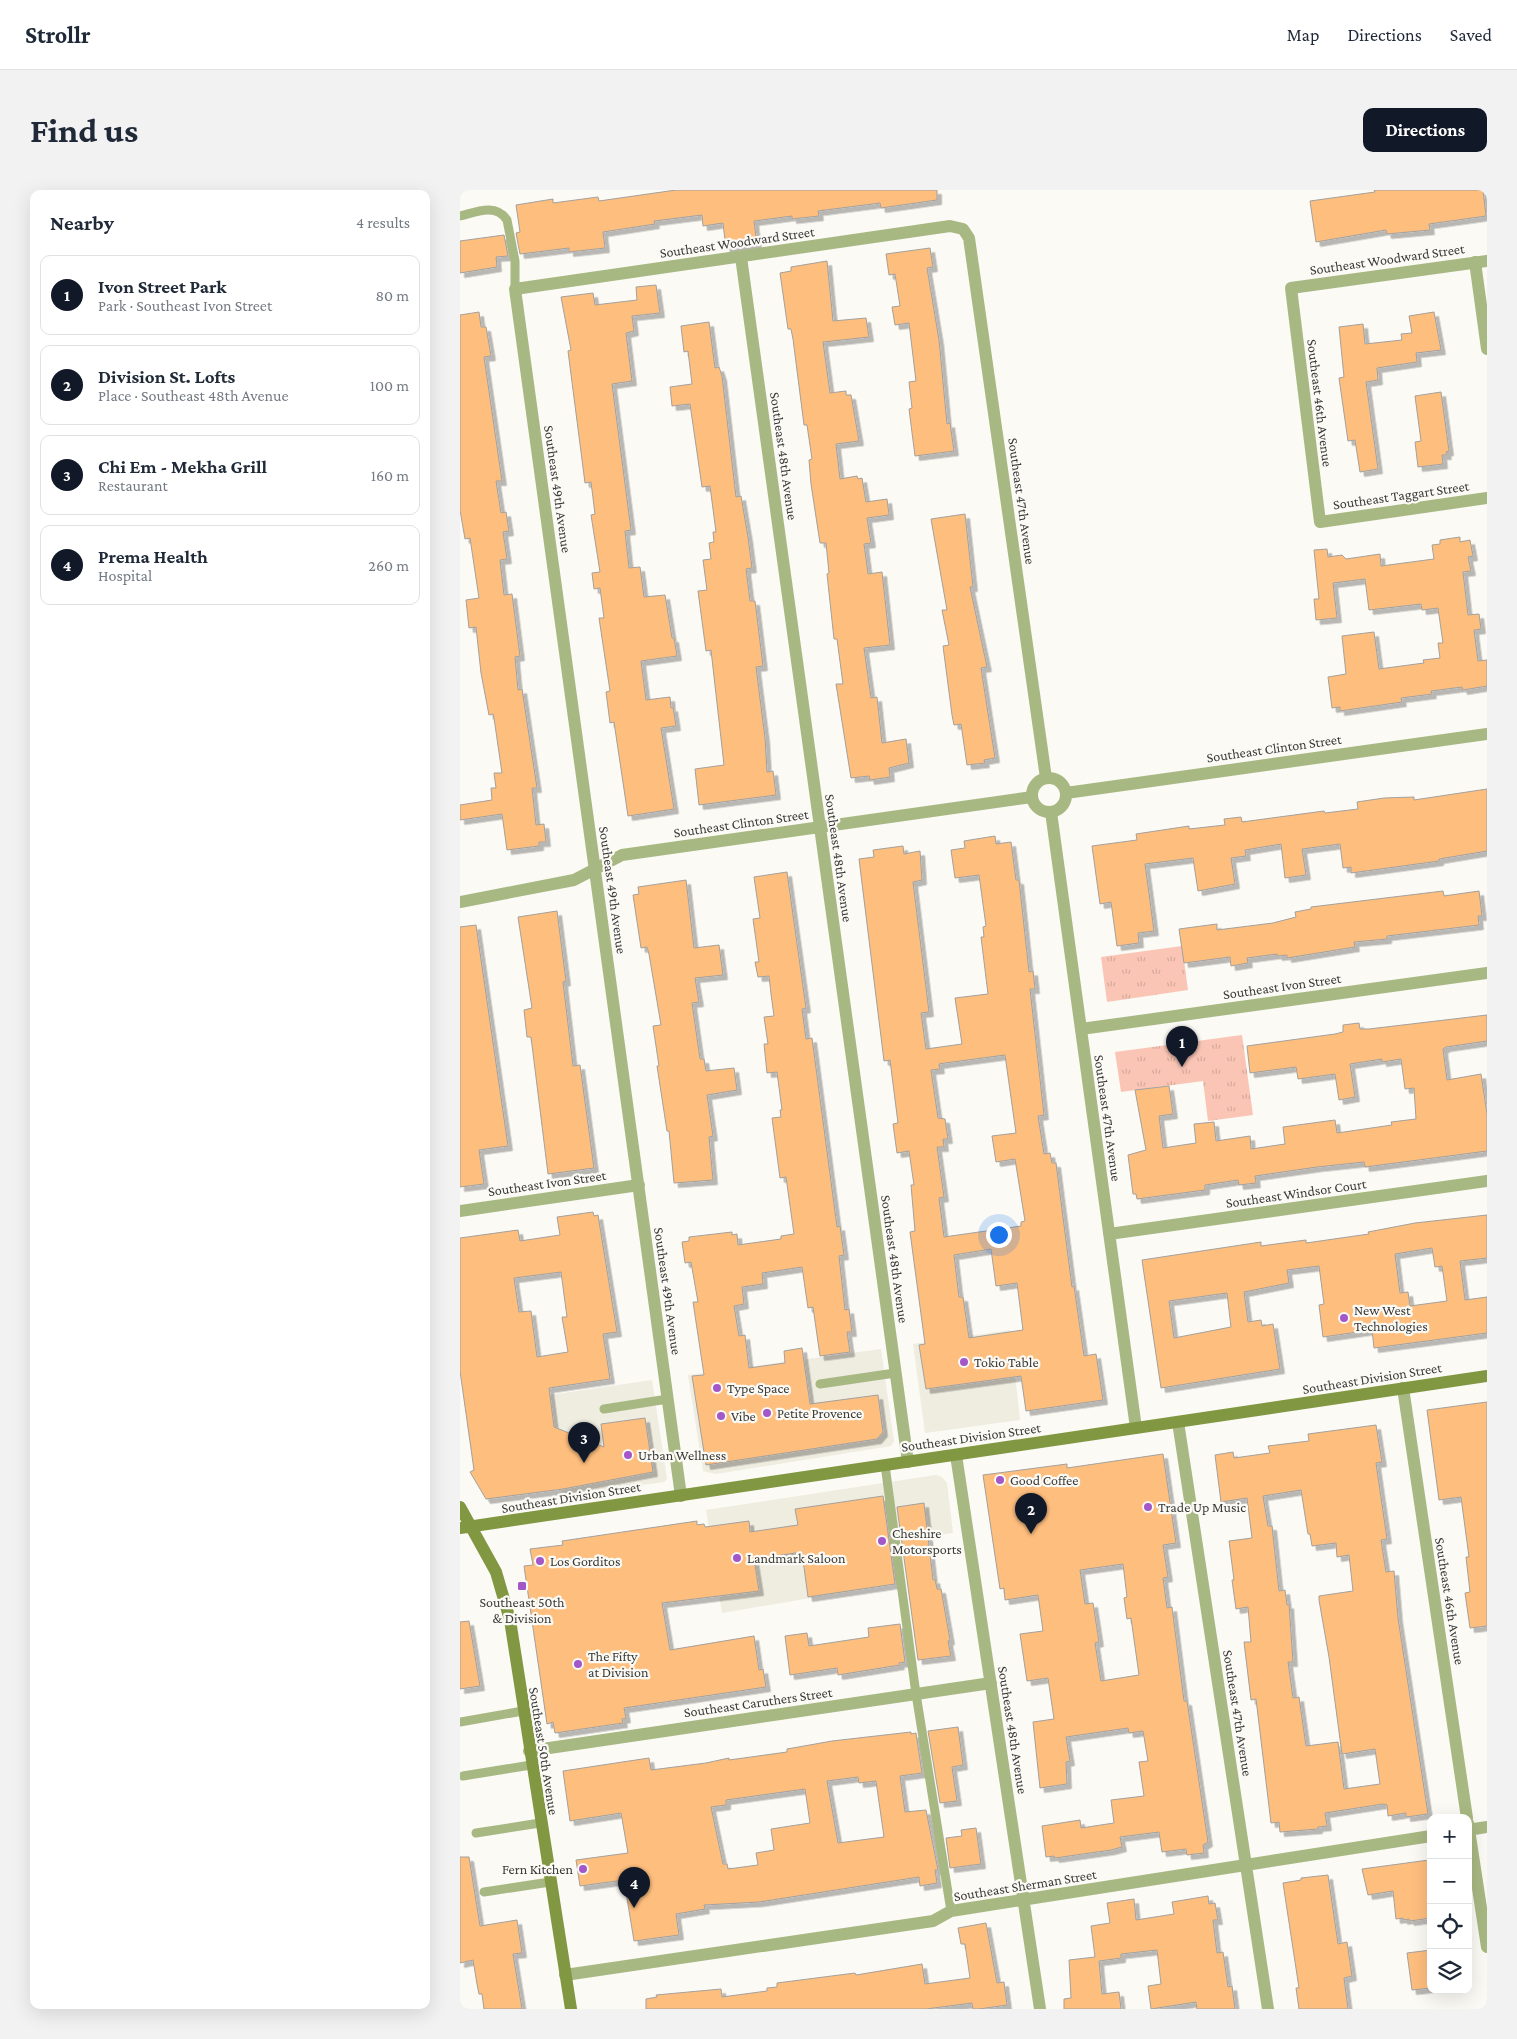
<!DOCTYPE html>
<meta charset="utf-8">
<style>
body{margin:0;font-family:"Crimson Pro",serif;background:#f2f2f3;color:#1f2937}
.controls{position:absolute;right:15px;bottom:15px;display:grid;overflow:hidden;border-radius:10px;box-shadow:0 5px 20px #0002}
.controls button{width:45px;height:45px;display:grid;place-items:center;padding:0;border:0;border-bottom:1px solid #e0e1e3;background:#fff;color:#1f2937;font:25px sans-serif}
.you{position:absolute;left:538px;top:1044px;width:18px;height:18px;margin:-12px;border:4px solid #fff;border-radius:50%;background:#1a73e8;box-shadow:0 0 0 8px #1a73e833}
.badge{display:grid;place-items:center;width:32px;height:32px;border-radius:50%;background:#111827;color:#fff;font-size:16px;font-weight:700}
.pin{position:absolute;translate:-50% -41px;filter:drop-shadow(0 1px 2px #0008)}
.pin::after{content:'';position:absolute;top:26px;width:18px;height:15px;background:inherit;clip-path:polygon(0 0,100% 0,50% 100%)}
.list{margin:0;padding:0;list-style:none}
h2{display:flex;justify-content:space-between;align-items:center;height:65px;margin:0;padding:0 20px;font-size:21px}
h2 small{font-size:16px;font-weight:400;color:#747a83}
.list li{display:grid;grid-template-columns:32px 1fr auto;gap:15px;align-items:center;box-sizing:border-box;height:80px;margin:0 10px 10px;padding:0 10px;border:1px solid #e0e1e3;border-radius:10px}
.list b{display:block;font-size:19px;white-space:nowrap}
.list p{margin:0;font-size:16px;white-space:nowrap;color:#747a83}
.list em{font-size:16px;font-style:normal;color:#747a83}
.icon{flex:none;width:28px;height:28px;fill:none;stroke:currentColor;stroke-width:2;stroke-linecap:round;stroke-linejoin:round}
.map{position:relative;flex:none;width:1027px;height:1819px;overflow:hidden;border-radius:10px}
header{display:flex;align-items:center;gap:30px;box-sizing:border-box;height:70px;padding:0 25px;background:#fff;border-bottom:1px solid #e0e1e3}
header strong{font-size:24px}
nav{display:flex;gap:28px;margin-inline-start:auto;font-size:18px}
.intro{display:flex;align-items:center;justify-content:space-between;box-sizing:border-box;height:120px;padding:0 30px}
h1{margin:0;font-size:35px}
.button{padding:12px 22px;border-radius:10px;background:#111827;color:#fff;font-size:18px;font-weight:700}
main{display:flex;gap:30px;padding:0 30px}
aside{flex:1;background:#fff;border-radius:10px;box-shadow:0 5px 20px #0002}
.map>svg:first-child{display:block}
.built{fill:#efece0}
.park{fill:url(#park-tufts)}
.building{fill:#febe7e;stroke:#a4a09c;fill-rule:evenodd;filter:url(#shadow)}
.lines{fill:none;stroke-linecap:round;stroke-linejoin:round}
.lane{stroke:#a8b882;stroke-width:9}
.street{stroke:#a8b882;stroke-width:12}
.secondary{stroke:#819741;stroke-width:12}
.poi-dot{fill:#a357c9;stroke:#fbfaf5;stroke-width:2}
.labels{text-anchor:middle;stroke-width:4.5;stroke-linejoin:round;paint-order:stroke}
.street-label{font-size:14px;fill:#3a3a38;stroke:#fbfaf5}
.poi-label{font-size:14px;fill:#3a3a38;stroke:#fbfaf5;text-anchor:start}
</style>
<header>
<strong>Strollr</strong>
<nav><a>Map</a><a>Directions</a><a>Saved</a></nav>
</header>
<div class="intro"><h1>Find us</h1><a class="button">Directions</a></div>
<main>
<aside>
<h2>Nearby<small>4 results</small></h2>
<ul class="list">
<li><span class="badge">1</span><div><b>Ivon Street Park</b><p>Park · Southeast Ivon Street</p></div><em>80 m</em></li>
<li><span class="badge">2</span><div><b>Division St. Lofts</b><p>Place · Southeast 48th Avenue</p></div><em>100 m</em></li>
<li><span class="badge">3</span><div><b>Chi Em - Mekha Grill</b><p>Restaurant</p></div><em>160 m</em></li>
<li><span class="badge">4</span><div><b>Prema Health</b><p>Hospital</p></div><em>260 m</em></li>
</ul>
</aside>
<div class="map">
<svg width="1027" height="1819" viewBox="0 0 1027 1819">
<defs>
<pattern id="park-tufts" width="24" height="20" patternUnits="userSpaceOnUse" patternTransform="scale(1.25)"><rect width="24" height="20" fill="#fac5b5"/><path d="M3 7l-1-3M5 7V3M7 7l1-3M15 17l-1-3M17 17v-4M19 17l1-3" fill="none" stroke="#d7aa9c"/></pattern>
<filter id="shadow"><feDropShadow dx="4.5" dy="4.5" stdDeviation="0" flood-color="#0004"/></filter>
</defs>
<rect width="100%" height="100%" fill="#fbfaf5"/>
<!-- built -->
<path class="built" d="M550 1140 560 1230 465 1243 453 1154Z
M421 1159 434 1251 431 1256 256 1284 243 1281 228 1185Z
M192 1190 207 1289 204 1292 103 1306 90 1205Z
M476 1285 482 1287 487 1293 493 1343 440 1351 444 1392 262 1423 246 1320Z"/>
<!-- park -->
<path class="park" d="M722 756 728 800 647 812 641 767Z
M782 845 793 925 748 931 743 891 661 902 655 862Z"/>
<!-- building -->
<path class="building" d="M216 0H477V10L421 18 420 13 358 21 359 26 332 29V26L294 31 297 54 266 59 263 33 243 36 242 25 194 31 195 34 143 42 145 58 109 62V58L60 64 56 43 60 42 56 15 93 9V13L138 7 139 11Z
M914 0H1023L1026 26 969 34 970 40 927 44 926 40 856 52 850 11 915 2Z
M44 45 48 66 36 67 37 77 0 83V51Z
M470 58 473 77 467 78 479 150 487 234 490 233 494 261 455 266 449 219 452 218 449 192 456 191 449 133 435 135 432 117 440 116 435 84 429 85 426 64Z
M367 71 373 131 406 128 409 147 363 152 370 203 386 201V205H391L399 251 376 254 380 289 397 286 398 289 402 288 406 312 427 309 429 325 407 328 411 353 404 354 408 384 422 382 430 455 404 458 411 508 417 507 422 553 446 549 449 573 429 578 430 587 410 590 409 586 391 588 376 494H383L377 449H374L367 384 369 383 366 353H360L351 294 349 270 352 269 347 235H344L333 149 331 139H328L320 83 331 81V77Z
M196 95 200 123 172 126 174 141 166 143 172 191 152 194 171 340 165 341 169 378 180 377 184 407 205 405 212 448H214L217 466 181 471 186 510 210 507 211 518 213 517 216 536 201 538 214 619 168 626 154 532 150 533 146 502 150 501 139 428H144L140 398 134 399 132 383 140 382 131 325 135 324 131 292 125 293 108 161 111 160 101 107 133 103 135 115 177 110 176 97Z
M19 122 21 137H26L31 166 24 167 42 291H36L41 323 46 322 49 341 43 342 47 369 40 370 44 405 52 404 60 466 55 467 58 500 62 499 77 598H72L76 635 84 634 86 652H79V656L47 660 42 624 0 630V615L32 610 31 598H36L34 583H42L34 528 33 524 29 525 21 483 16 437 9 438 6 410 19 408 10 348 5 349 0 320V125Z
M974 122 981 160 956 163 957 172 917 178 918 190 906 192 918 279 900 282 895 250 888 251 879 188 884 187 879 137 903 134 905 154 942 150 941 144 952 143 949 126Z
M249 132 255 178 259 177 262 186 276 307 281 306 288 347 292 378 286 379 290 411H295L303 476 296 477 305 548 307 582 313 581 316 605 239 615 235 579 264 575 251 460 246 461 238 401 247 400 243 370 251 369 249 353 254 352 253 342H256L250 296 242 297 230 214 212 216 210 197 232 194 228 161 224 162 221 136Z
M981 202 989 261 986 262 987 265H982L983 274 958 277 955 252 961 251 955 206Z
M505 324 513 397H510L527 477 521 478 535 568 524 570 525 573 507 575 501 534 494 535 492 525 483 456 489 455 482 420H487L471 329Z
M1000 347V352L1010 350 1013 366 1008 367 1011 381 1003 382 1008 425 1019 424 1021 439 1014 440 1018 471 1027 470V496L1003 500 1002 497 971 501 972 504 941 508 942 512 880 521V517L872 518 868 487 886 484 882 446 914 442 919 479 964 473 963 470 980 468 978 453H983L978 418 962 420 961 414 909 420 905 389 873 393 877 428 856 430 854 409H859L854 360 867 359 868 367 882 365 886 369 920 364 921 376 974 369 972 355 980 354V350Z
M1027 599V661L979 669V671L891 683V677L883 678 880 654 842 659 846 685 825 688 821 654 785 660 786 666 771 668 775 694 738 701 733 668 685 674 694 741 678 743 679 753 657 756 651 712 640 714 632 656 677 650 676 644 729 636V639L765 635 764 629 781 627 782 632 864 621 865 623 898 619 897 612 924 608 954 607V610Z
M535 646 536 654 551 652 556 690H559L569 782 573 781 575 799H570L584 925 578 926 584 964 590 963 592 973H596L612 1097 614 1096 624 1166 636 1164 643 1210 566 1221 561 1186 466 1199 459 1155 465 1154 450 1042 455 1041 451 995H454L449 961 437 963 433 934 438 933 430 870 424 871 399 669 414 667 413 660 443 656 444 664 460 661 462 690 453 692 469 822 461 823 466 859 502 854 495 808 528 804 521 747H524L523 737 526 736 519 685 495 688 491 660 505 658 504 651ZM545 865 556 943 532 946 536 972 555 969 565 1031 561 1032V1036L484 1047 479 1008 484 1007 477 957H484L483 949H488L485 929 478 928 471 880 480 879 479 874 485 873ZM531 1059 536 1096 557 1093 563 1140 509 1148 503 1107H499L494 1065Z
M327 682 346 818 342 819 346 849 352 848 377 1037 380 1036 384 1065 379 1066 385 1120 389 1119 392 1142H387L390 1162 360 1166 353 1117 348 1118 342 1077 302 1083 303 1094 282 1097 284 1114 274 1116 279 1146 285 1145 289 1178 325 1173 324 1161 342 1158 350 1214 418 1205 423 1242 417 1249 246 1275 232 1186 244 1185 233 1112H238L231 1072 225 1073 222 1052 229 1051V1047L272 1042V1045L277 1044 278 1055 321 1049V1046L334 1044 326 987 320 988 312 928 321 927 320 920H322L317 882 307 883 304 854H308L304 827 314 826 311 804 309 786 298 787 295 772H299L293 729 300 728 294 687Z
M226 690 234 758 259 755 263 785 235 788 239 812 232 813 240 869H244L246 881 274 878 277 900 247 905 253 946 249 947 253 990 214 993 209 941H207L197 876H199L193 836 201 835 189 764 187 757 181 758 173 705 179 704 178 697Z
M983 701 984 706 1019 701 1022 726H1018L1019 735 927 746V749L894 752 895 757 827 768V765L818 766 817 764 787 768 788 773 771 776 770 767 724 773 719 739 757 734V740L813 733 836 727 835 722 851 719V717Z
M97 721 106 791 103 792 113 876 120 875 134 978 88 984 71 847H67L64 820 72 818 58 727Z
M16 735 48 956 19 960 24 994 0 997V737Z
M1027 825V851L986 857 983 859 987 890 1021 884 1027 924V961L905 977 904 972 857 977 795 986 796 993 779 995 778 990 745 995V1000L677 1009 676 1004H673L668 965 686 960 675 900 709 896 713 924 699 926 703 958 736 953 734 934 754 932 756 951 790 946 791 959 825 954 823 937 875 930 877 943 932 935 931 932 956 929 954 898 945 899 941 869 922 872V869L890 874 895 907 879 910 875 884 838 889 836 877 790 883 787 856 875 844 883 842V835L899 833 900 839H909Z
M133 1022 134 1026 138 1025 157 1142 143 1144 150 1189 89 1198 94 1237 144 1257 141 1234 185 1228 193 1282 103 1299 26 1309 10 1282 14 1280 0 1181V1048L58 1040 60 1051 100 1045 97 1027ZM101 1082 107 1127H102L108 1162 77 1167 71 1121 59 1122 54 1088Z
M1027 1025V1068L1000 1071 1005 1110 1027 1107V1143L914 1158 912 1140 863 1147 859 1115 864 1114 859 1076 827 1080 829 1093 784 1102 788 1132 801 1130 802 1136 813 1134 820 1179 701 1198 682 1070 801 1052V1056L846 1050V1053L909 1044 908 1042 955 1033ZM972 1058 975 1077 982 1076 987 1111 950 1116 948 1102 940 1103 935 1064ZM767 1103 771 1137 714 1148 709 1111Z
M1027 1212V1436L1010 1438 1005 1403 1010 1402 1006 1367H1009L1001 1307 979 1310 967 1220Z
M916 1235 922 1272 916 1273 927 1349 921 1350 926 1382 934 1381 938 1428 968 1624 946 1627V1623L928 1626 927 1615 923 1614 865 1623 867 1636 858 1637V1639L820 1642 819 1632 811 1633 796 1509 791 1510 784 1452H791L788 1417 776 1419 772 1390H774L769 1351 792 1348 787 1308 761 1312 755 1265 773 1262 774 1268 810 1263 808 1256 849 1251 848 1244ZM841 1300 848 1344H850L852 1356 876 1353 877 1367 889 1365 893 1401 859 1406V1410L869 1467 882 1564 915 1559 920 1594 884 1599 878 1552 846 1556 839 1507 833 1508 828 1472H833L829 1414 827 1415 825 1400 819 1401 812 1336H808L803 1306Z
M703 1264 716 1353 703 1355 708 1387 703 1388 707 1418 712 1417 724 1511H727L748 1652 743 1655 744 1663 727 1665 726 1659 702 1662 699 1642 660 1647 662 1657 651 1660 595 1668 594 1666 586 1667 582 1636 620 1630 621 1638 654 1633 651 1610 684 1606 679 1572 688 1571 683 1541 669 1543 668 1538 606 1547 610 1571 606 1572 607 1594 580 1598 573 1532 594 1529 588 1488 567 1491 560 1444 583 1441 578 1405 545 1410 544 1398 540 1399 523 1285 607 1274V1278ZM663 1374 667 1407 664 1408 667 1429 671 1428 679 1485 641 1491 635 1453 639 1452 633 1413 625 1414 620 1380Z
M423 1306 435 1394 348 1407 342 1362 294 1369 299 1401 202 1413 210 1460 294 1446 299 1480 303 1479 306 1497 164 1518 166 1528 162 1529 163 1533 95 1543 93 1532 87 1534 64 1376 73 1375 70 1359 103 1355 102 1351 237 1331V1335L244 1334 245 1337 289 1331 290 1342 338 1335 335 1319Z
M464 1313 473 1390 475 1389 477 1399H481L490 1450 488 1451 491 1466 458 1470 437 1317Z
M9 1431 20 1496 0 1499V1432Z
M440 1434 445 1472 439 1473 440 1475 378 1485 377 1478 330 1485 325 1446 347 1443 349 1456 409 1447 408 1438Z
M498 1537 503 1575 492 1577 497 1611 480 1613 468 1541Z
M451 1542V1544L456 1543 462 1583 440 1586 445 1622 466 1620 478 1680H475L477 1693 460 1696 459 1687 299 1712 244 1715 245 1719 216 1724 219 1745 174 1751 164 1690 120 1696 116 1670 168 1663 161 1623 110 1631 103 1581 189 1568 191 1580 246 1573 269 1568V1570L327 1562V1559L372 1551ZM398 1587 399 1593 416 1591 424 1647 378 1653 367 1591ZM345 1599 350 1633 311 1639 314 1660 296 1663 298 1675 268 1679 267 1674H263L251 1617 266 1615V1610Z
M516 1638 521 1674 490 1678 486 1648 502 1646 501 1640Z
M0 1667H9L20 1736 57 1730 62 1763 53 1764 62 1819H24L22 1804H19L17 1794 13 1770 0 1773Z
M969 1670 971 1728 950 1731 949 1729 943 1730V1728L936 1729 933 1701 908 1705 902 1679Z
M868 1685 878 1754 887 1752 892 1786 884 1788 888 1819H839L836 1798H839L823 1693 841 1690V1688Z
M748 1706 749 1714 755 1713 758 1730H753L757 1763 763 1762 768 1797 772 1796 775 1819H737L736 1812 691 1819 688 1796 701 1794 697 1760 661 1764V1768L639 1771 642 1804 659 1802 661 1819H604V1809L611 1808 609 1770 635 1767 631 1736 650 1733 647 1713 674 1709 676 1730 714 1724 712 1712Z
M526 1733 537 1793 544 1792 547 1815 519 1819H513L512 1813 466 1819H186V1809L197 1807 196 1805 261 1799 262 1807 307 1801V1798L317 1797V1793L395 1783 396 1785 462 1774 465 1794 510 1788 505 1754H501L498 1738Z
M971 1760V1798L952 1800 947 1763Z"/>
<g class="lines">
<!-- lane -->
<path class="lane" d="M0 26C16 22 36 13 47 30L55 71V99
M360 1194 435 1183
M144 1219 208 1209
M425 1275 456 1504 491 1721
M0 1532 63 1521
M3 1586 71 1575
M16 1643 80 1633
M24 1702 90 1692"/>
<!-- street -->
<path class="street" d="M281 67 448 1272
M1027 71 831 98 860 332 1027 308
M1015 72 1027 159
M572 605a17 17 0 1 1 34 0a17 17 0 1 1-34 0Z
M606 603 1027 544
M591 622 676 1238
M0 712 114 690 162 665 572 607
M621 839 1027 783
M0 1021 179 995
M649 1044 1027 991
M943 1198 1007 1628
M718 1232 808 1819
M496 1265 580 1819
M221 1306 55 99 490 36 503 39 509 48 586 588
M69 1561 531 1493
M1008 1633 1027 1757
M1008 1640 1027 1637
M105 1785 473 1731 491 1721 971 1646"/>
<!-- secondary -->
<path class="secondary" d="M0 1317 36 1382 50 1430 111 1819
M0 1338 1027 1186"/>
</g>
<!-- markers -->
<g class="poi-dot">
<circle cx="884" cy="1128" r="5"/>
<circle cx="504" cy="1172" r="5"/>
<circle cx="257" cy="1198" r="5"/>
<circle cx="307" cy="1223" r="5"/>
<circle cx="261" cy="1226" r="5"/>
<circle cx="168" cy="1265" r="5"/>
<circle cx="540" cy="1290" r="5"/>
<circle cx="688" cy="1317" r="5"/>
<circle cx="422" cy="1351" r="5"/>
<circle cx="277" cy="1368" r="5"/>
<circle cx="80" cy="1371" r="5"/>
<rect x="57" y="1391" width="10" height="10" rx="2.5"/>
<circle cx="118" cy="1474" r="5"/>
<circle cx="123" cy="1679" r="5"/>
</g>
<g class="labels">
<!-- street labels -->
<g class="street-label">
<text transform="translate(277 52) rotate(-8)" y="5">Southeast Woodward Street</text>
<text transform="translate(927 69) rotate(-8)" y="5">Southeast Woodward Street</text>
<text transform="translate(860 213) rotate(83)" y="5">Southeast 46th Avenue</text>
<text transform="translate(324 266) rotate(82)" y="5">Southeast 48th Avenue</text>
<text transform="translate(98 299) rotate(82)" y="5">Southeast 49th Avenue</text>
<text transform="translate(941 305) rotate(-8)" y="5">Southeast Taggart Street</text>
<text transform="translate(562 311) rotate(82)" y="5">Southeast 47th Avenue</text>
<text transform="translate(814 558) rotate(-8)" y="5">Southeast Clinton Street</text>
<text transform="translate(281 633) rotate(-8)" y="5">Southeast Clinton Street</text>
<text transform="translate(379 668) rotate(82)" y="5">Southeast 48th Avenue</text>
<text transform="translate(153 700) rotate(82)" y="5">Southeast 49th Avenue</text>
<text transform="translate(822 796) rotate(-8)" y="5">Southeast Ivon Street</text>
<text transform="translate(648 928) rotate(82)" y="5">Southeast 47th Avenue</text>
<text transform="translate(87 993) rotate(-8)" y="5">Southeast Ivon Street</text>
<text transform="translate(836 1003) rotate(-8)" y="5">Southeast Windsor Court</text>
<text transform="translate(435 1069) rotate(82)" y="5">Southeast 48th Avenue</text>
<text transform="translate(208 1101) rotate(82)" y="5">Southeast 49th Avenue</text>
<text transform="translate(912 1188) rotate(-9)" y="5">Southeast Division Street</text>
<text transform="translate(511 1247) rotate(-8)" y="5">Southeast Division Street</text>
<text transform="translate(111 1307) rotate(-9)" y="5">Southeast Division Street</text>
<text transform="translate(990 1411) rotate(81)" y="5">Southeast 46th Avenue</text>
<text transform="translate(298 1512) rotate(-8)" y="5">Southeast Caruthers Street</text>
<text transform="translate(778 1523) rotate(81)" y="5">Southeast 47th Avenue</text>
<text transform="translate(553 1540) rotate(81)" y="5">Southeast 48th Avenue</text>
<text transform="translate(84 1561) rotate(81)" y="5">Southeast 50th Avenue</text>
<text transform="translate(565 1695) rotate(-9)" y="5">Southeast Sherman Street</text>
</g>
<!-- poi labels -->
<g class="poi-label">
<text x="894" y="1125">New West<tspan x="894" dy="16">Technologies</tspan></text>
<text x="514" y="1177">Tokio Table</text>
<text x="267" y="1203">Type Space</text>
<text x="317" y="1228">Petite Provence</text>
<text x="271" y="1231">Vibe</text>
<text x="178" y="1270">Urban Wellness</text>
<text x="550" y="1295">Good Coffee</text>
<text x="698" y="1322">Trade Up Music</text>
<text x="432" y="1348">Cheshire<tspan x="432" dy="16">Motorsports</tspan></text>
<text x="287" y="1373">Landmark Saloon</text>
<text x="90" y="1376">Los Gorditos</text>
<text x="62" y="1417" text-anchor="middle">Southeast 50th<tspan x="62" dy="16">&amp; Division</tspan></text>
<text x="128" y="1471">The Fifty<tspan x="128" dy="16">at Division</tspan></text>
<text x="113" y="1684" text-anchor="end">Fern Kitchen</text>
</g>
</g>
</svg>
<div class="controls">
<button>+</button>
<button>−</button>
<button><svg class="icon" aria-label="locate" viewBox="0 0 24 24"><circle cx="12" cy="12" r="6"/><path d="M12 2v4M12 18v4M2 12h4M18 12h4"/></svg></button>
<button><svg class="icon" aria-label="layers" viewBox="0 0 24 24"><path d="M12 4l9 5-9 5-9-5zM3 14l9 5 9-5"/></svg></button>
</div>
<div class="you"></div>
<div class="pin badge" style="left:722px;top:877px">1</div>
<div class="pin badge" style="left:571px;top:1344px">2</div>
<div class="pin badge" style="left:124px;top:1273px">3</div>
<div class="pin badge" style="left:174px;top:1718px">4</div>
</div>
</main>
